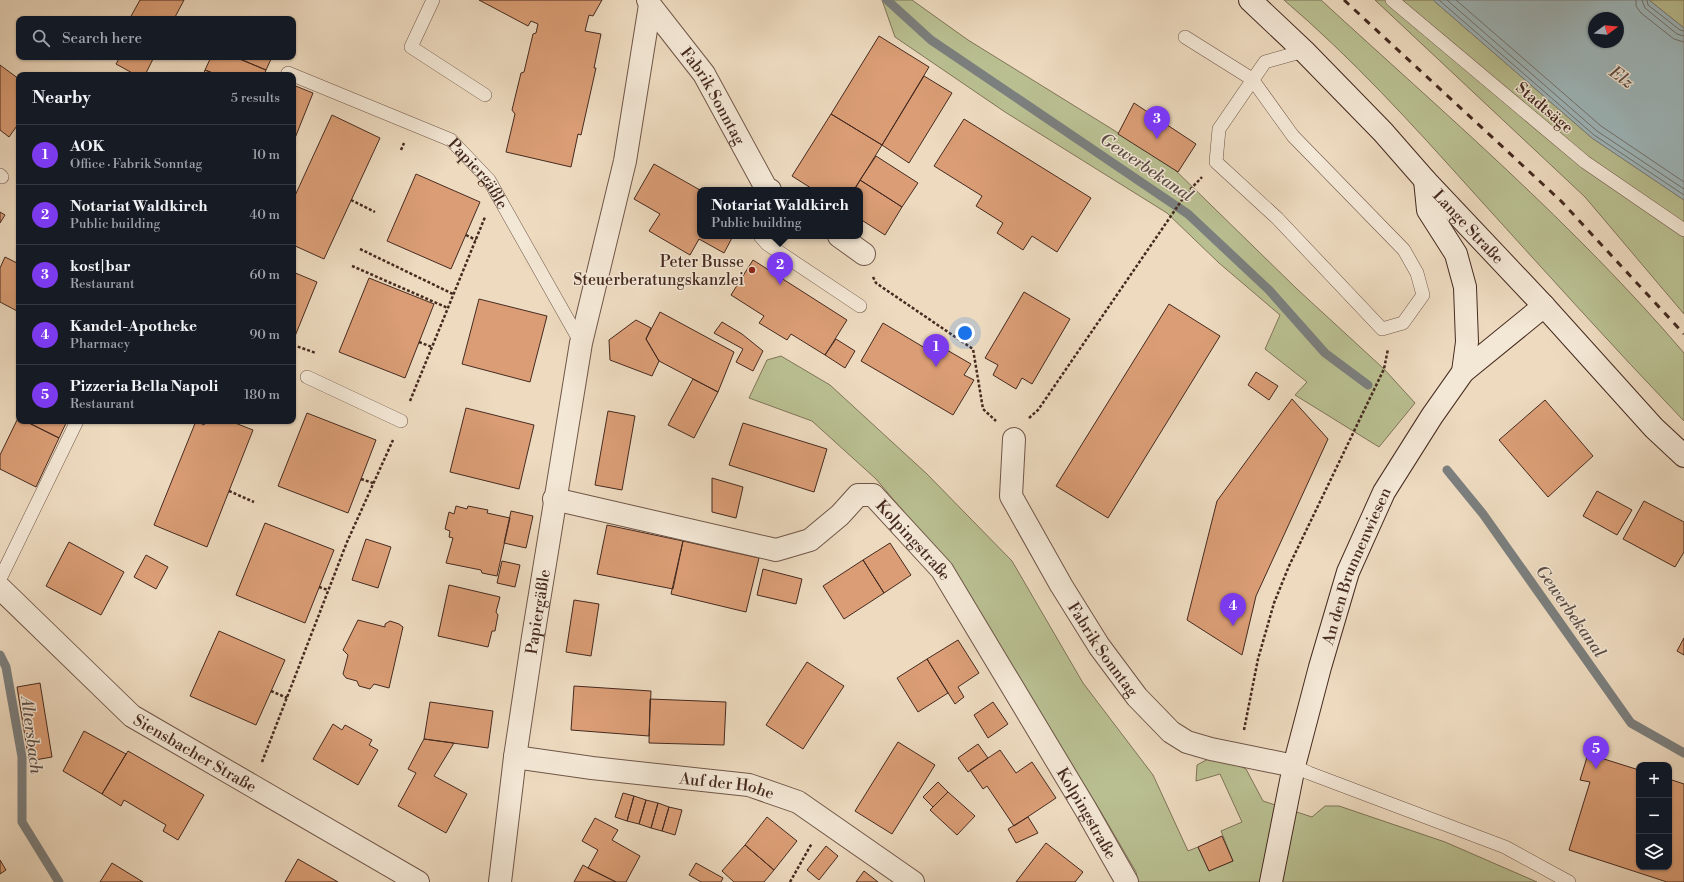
<!DOCTYPE html>
<meta charset="utf-8">
<style>
body{margin:0;font-family:"Libre Bodoni",serif;background:#242831;color:#f1f3f6}
.controls{position:absolute;right:12px;bottom:12px;display:grid;overflow:hidden;border-radius:8px;box-shadow:0 1px 3px #0004}
.controls button{width:36px;height:36px;display:grid;place-items:center;padding:0;border:0;border-bottom:1px solid #363941;background:#171b24;color:#f1f3f6;font:20px sans-serif}
.compass{position:absolute;left:1588px;top:12px;width:36px;height:36px;border-radius:50%;background:#171b24;box-shadow:0 1px 3px #0004;rotate:74deg}
.you{position:absolute;left:965px;top:333px;width:14px;height:14px;margin:-10px;border:3px solid #fff;border-radius:50%;background:#1a73e8;box-shadow:0 0 0 6px #1a73e833}
.badge{display:grid;place-items:center;width:26px;height:26px;border-radius:50%;background:#7c3aed;color:#fff;font-size:13px;font-weight:700}
.pin{position:absolute;translate:-50% -33px;filter:drop-shadow(0 1px 2px #0008)}
.pin::after{content:'';position:absolute;top:21px;width:14px;height:12px;background:inherit;clip-path:polygon(0 0,100% 0,50% 100%)}
.popup{position:absolute;left:697px;top:187px;width:166px;height:52px;box-sizing:border-box;display:grid;place-content:center;border-radius:8px;background:#171b24;filter:drop-shadow(0 1px 3px #0005);font-size:13px;white-space:nowrap;color:#9ea1a6}
.popup b{font-size:15px;color:#f1f3f6}
.popup::after{content:'';position:absolute;left:50%;top:100%;margin-left:-8px;border:8px solid transparent;border-top-color:#171b24}
.list{margin:0;padding:0;list-style:none}
h2{display:flex;justify-content:space-between;align-items:center;height:52px;margin:0;padding:0 16px;font-size:17px}
h2 small{font-size:13px;font-weight:400;color:#9ea1a6}
.list li{display:grid;grid-template-columns:26px 1fr auto;gap:12px;align-items:center;box-sizing:border-box;height:60px;padding:0 16px;border-top:1px solid #363941}
.list b{display:block;font-size:15px;white-space:nowrap}
.list p{margin:0;font-size:13px;white-space:nowrap;color:#9ea1a6}
.list em{font-size:13px;font-style:normal;color:#9ea1a6}
.icon{flex:none;width:22px;height:22px;fill:none;stroke:currentColor;stroke-width:2;stroke-linecap:round;stroke-linejoin:round}
.map{position:relative;flex:none;width:1684px;height:882px;overflow:hidden}
.search{position:absolute;background:#171b24;box-shadow:0 1px 3px #0004;left:16px;top:16px;width:280px;height:44px;display:flex;align-items:center;gap:10px;box-sizing:border-box;padding:0 14px;border-radius:8px;color:#9ea1a6;font-size:15px}
.panel{position:absolute;background:#171b24;box-shadow:0 1px 3px #0004;left:16px;top:72px;width:280px;height:352px;border-radius:8px}
.map>svg:first-child{display:block}
.green{fill:#b9bf91;stroke:#807458}
.water{fill:#9eb8bd;stroke:#7b7f7e;fill-rule:evenodd}
.lines{fill:none;stroke-linecap:round;stroke-linejoin:round}
.shore{stroke:#72716e;stroke-width:1}
.stream{stroke:#7b7f7e;stroke-width:9}
.building{fill:#da9d75;stroke:#462a20}
.lane-casing{stroke:#705648;stroke-width:14}
.street-casing{stroke:#705648;stroke-width:24}
.secondary-casing{stroke:#462a20;stroke-width:24}
.path{stroke:#462a20;stroke-width:2.5;stroke-dasharray:3 2;stroke-linecap:butt}
.lane{stroke:#f3e7d5;stroke-width:13}
.street{stroke:#f3e7d5;stroke-width:22}
.secondary{stroke:#f3e7d5;stroke-width:22}
.rail{stroke:#462a20;stroke-width:3;stroke-dasharray:7 7;stroke-linecap:butt}
.poi-dot{fill:#8f2418;stroke:#f3e7d5;stroke-width:1.5}
.labels{text-anchor:middle;stroke-width:3;stroke-linejoin:round;paint-order:stroke}
.street-label{font-size:16px;fill:#462a20;stroke:#f3e7d5}
.poi-label{font-size:16px;fill:#462a20;stroke:#f3e7d5;text-anchor:end}
.water-label{font-size:17px;font-style:italic;fill:#5c4e47;stroke:#f3e7d5}
</style>
<div class="map">
<svg width="1684" height="882" viewBox="0 0 1684 882">
<rect width="100%" height="100%" fill="#eddabf"/>
<filter id="stains"><feTurbulence type="fractalNoise" baseFrequency=".005" numOctaves="4"/><feColorMatrix values="0 0 0 0 .2 0 0 0 0 .09 0 0 0 0 .02 0 0 0 .5 -.17"/></filter>
<radialGradient id="worn" r=".72"><stop offset=".6" stop-color="#630" stop-opacity="0"/><stop offset="1" stop-color="#630" stop-opacity=".3"/></radialGradient>
<!-- green -->
<path class="green" d="M882 0H912L968 40 1170 165 1297 289 1384 369 1415 403 1379 447 1295 395 1307 382 1265 349 1280 315 1219 263 1167 213 1005 112 895 37Z
M1284 0H1321C1445 114 1574 224 1684 353V421C1612 346 1543 269 1473 192 1413 125 1352 58 1284 0Z
M1375 0H1433L1592 138 1684 200V314L1585 197Z
M1649 0H1684V28Z
M781 356 830 385 927 474 1012 561 1083 683 1153 775 1188 851 1198 847 1209 871 1233 861 1221 831 1242 822 1220 774 1196 781 1197 765 1208 759 1238 765 1246 769 1263 801 1312 817 1325 806H1339L1445 842 1537 882H1138L1136 872 1101 812 949 565 876 479 812 421 749 398 767 360Z"/>
<!-- water -->
<path class="water" d="M1433 0H1649L1684 28V200L1592 138ZM1594 18H1618V42H1594Z"/>
<g class="lines">
<!-- shore -->
<path class="shore" d="M1439 0 1594 135 1684 195
M1447 0 1597 131 1684 189
M1456 0 1601 126 1684 182
M1636 0V6L1641 13 1674 39 1684 42
M1642 0 1645 8 1677 34 1684 36
M1647 0 1648 5 1680 30 1684 31"/>
<!-- stream -->
<path class="stream" d="M887 0 931 40 1188 214 1269 290 1325 353 1368 385
M1447 470 1483 514 1631 723 1684 753
M0 655 6 667 22 757V822L59 882"/>
</g>
<!-- building -->
<path class="building" d="M140 0H184L174 19 130 18Z
M479 0H602L593 16 589 15 585 31 601 34 594 68H596L581 135 578 134 571 167 506 152 515 114 512 110 521 73 524 72 533 34 536 33 538 24 531 21 528 26Z
M879 36 929 67 882 145 831 114Z
M120 57H154L145 75H136L116 64Z
M211 57H235L266 70 264 75H218L205 70Z
M235 57H272L266 70Z
M0 65 19 79V123L9 137 0 130Z
M205 70 218 75H203Z
M924 76 952 93 909 163 882 145Z
M293 85 313 93 293 143Z
M1134 103 1196 144 1178 172 1118 134Z
M831 114 882 145 854 190H814L792 176Z
M332 115 380 138 324 259 293 245V200Z
M964 119 1091 198 1057 252 1032 236 1023 250 997 233 1003 223 976 206 982 196 934 166Z
M876 156 918 183 902 207 860 180Z
M654 164 700 190V236H733L724 253 699 239 690 255 649 231 660 214 634 199Z
M416 174 480 202 451 269 387 241Z
M860 180 902 207 885 235 860 219V190H854Z
M0 212 5 215 0 223Z
M5 257 19 264V312L0 302V268Z
M753 260 847 320 825 355 791 334 787 340 759 323 764 316 731 295Z
M293 272 317 282 293 341Z
M369 278 434 304 405 378 339 352Z
M1024 292 1070 319 1032 384 1022 378 1016 389 993 375 998 365 985 358Z
M479 299 547 316 530 382 462 364Z
M1169 304 1220 336 1108 518 1056 486Z
M660 312 734 352 718 392 659 361 646 339Z
M636 320 651 328 646 339 659 361 652 376 610 360 609 340Z
M722 322 742 334 763 351 753 371 736 362 743 349 714 333Z
M883 323 935 354 940 346 971 364 964 375 974 380 953 415 861 361Z
M836 339 855 351 845 368 825 355Z
M1256 372 1278 386 1269 400 1248 385Z
M693 379 718 392 694 438 668 425Z
M1292 399 1328 439 1256 596 1242 655 1187 620 1217 501Z
M1545 400 1593 456 1548 497 1499 440Z
M466 408 534 425 519 489 450 472Z
M608 411 635 416 622 490 595 485Z
M307 413 376 440 348 513 278 486Z
M18 418 19 421H25L59 438 36 487 0 469V455Z
M25 421H67L59 438Z
M196 421 204 425 206 421H230L253 430 207 547 154 525Z
M743 423 827 449 814 492 729 465Z
M712 478 743 487 736 518 712 512Z
M1597 491 1632 510 1617 535 1583 516Z
M1644 501 1684 522V552L1675 567 1623 539Z
M456 506 467 509 468 506 488 510 487 513 510 518 497 576 482 573 481 570 446 563 453 538 449 537 450 531 445 529 449 512 454 514Z
M511 511 533 516 526 548 504 543Z
M265 523 334 550 305 623 236 595Z
M607 525 683 541 673 589 597 574Z
M366 539 391 547 378 588 352 580Z
M683 541 759 558 746 612 671 594Z
M69 542 124 572 101 615 46 586Z
M890 543 911 575 884 593 863 560Z
M146 555 168 567 156 589 134 577Z
M863 560 884 593 844 619 823 586Z
M502 561 520 565 515 587 497 583Z
M763 569 802 579 796 604 757 595Z
M449 585 500 597 496 612 498 615 495 631H492L488 647 438 636Z
M574 600 599 604 591 656 566 652Z
M358 620 385 627V624L390 621 399 624 403 627 389 688 374 684 370 689 359 686 357 681 346 678 343 674 348 655 343 650Z
M219 631 285 660 256 725 190 696Z
M1684 638V655L1677 651Z
M958 640 979 673 958 687 964 697 955 704 927 659Z
M927 659 948 693 918 712 897 678Z
M807 662 844 686 803 749 766 725Z
M40 683 52 757 29 761 17 687Z
M574 686 651 691 649 736 571 730Z
M650 699 726 702 724 745 649 743Z
M430 702 493 711 488 748 424 739Z
M993 702 1008 724 988 738 974 715Z
M333 724 342 730 345 725 372 740 369 745 378 750 358 785 313 759Z
M84 731 126 754 102 794 63 771Z
M424 739 454 743 434 776 467 794 446 833 398 806 416 773 408 769Z
M898 742 935 765 892 834 855 811Z
M978 744 988 758 968 772 958 758Z
M1000 750 1016 773 1032 762 1056 798 1014 826 987 786 983 789 970 770Z
M128 751 204 795 178 840 163 831 166 825 124 800 121 806 102 794Z
M1588 754 1639 770V867H1669V779L1684 784V882H1667L1569 850 1590 782 1580 780Z
M938 782 948 792 933 807 923 797Z
M948 792 975 816 957 835 930 810Z
M623 793 634 796 627 821 615 817Z
M634 796 646 800 639 824 627 821Z
M646 800 658 803 651 828 639 824Z
M658 803 669 807 662 831 651 828Z
M669 807 682 810 675 835 662 831Z
M767 817 797 841 774 870 745 845Z
M1028 817 1038 833 1016 843 1008 829Z
M595 818 618 830 612 840 640 856 626 882H616L588 868 598 850 582 841Z
M1222 836 1233 861 1209 871 1198 847Z
M1046 843 1083 872 1075 882H1016Z
M745 845 774 870 764 882H734L722 871Z
M826 846 838 856 819 880 807 870Z
M298 859 338 882H285Z
M0 860 6 870 0 874Z
M112 863 143 882H100Z
M696 863 723 878 721 882H701L689 875Z
M583 865 588 868 616 882H574Z
M864 871 878 882H856Z"/>
<g class="lines">
<!-- lane casing -->
<g class="lane-casing">
<g id="lane">
<path d="M433 0 411 47 485 95"/>
<path d="M1392 0 1585 162 1684 230"/>
<path d="M1185 37 1252 79 1293 136 1404 250 1417 273 1423 295 1403 323 1382 329 1277 218 1216 162 1219 129 1265 62 1304 51"/>
<path id="s1" d="M287 75 288 73 451 140 489 180 581 343"/>
<path d="M0 175 2 177"/>
<path d="M760 236 767 244 860 306"/>
<path d="M307 377 401 421"/>
<path d="M0 579 77 421"/>
<path d="M1294 766 1309 773 1505 847 1569 882"/>
</g>
</g>
<!-- street casing -->
<g class="street-casing">
<g id="street">
<path id="s2" d="M650 5 704 74 766 188 770 190"/>
<path d="M839 236 864 254"/>
<path id="s3" d="M1014 439 1011 496 1061 585 1099 646 1137 697 1171 732 1187 742 1211 749 1294 766"/>
<path id="s4" d="M554 499 776 550 810 540 840 515 858 495H873L942 570 1085 808 1127 882"/>
<path id="s5" d="M0 588 132 716 418 882"/>
<path id="s6" d="M515 757 592 768 749 785 798 802 913 882"/>
<path id="s7" d="M500 882 515 757 533 637 581 343 625 161 650 5 648 0"/>
</g>
</g>
<!-- secondary casing -->
<g class="secondary-casing">
<g id="secondary">
<path id="s8" d="M1250 0 1304 51 1383 132 1425 180 1544 306 1654 428 1684 456"/>
<path d="M1425 180 1428 210 1456 254 1465 287 1467 342 1463 372"/>
<path id="s9" d="M1271 882 1294 766 1320 667 1348 572 1384 492 1432 416 1463 372 1544 306"/>
</g>
</g>
<!-- path -->
<path class="path" d="M401 150 404 143
M351 200 375 212
M466 235 476 240
M360 249 453 294
M352 266 448 308
M873 277 876 283 973 349 983 409 996 421
M419 342 432 347
M293 345 316 353
M410 401 485 217
M1029 418 1038 410 1186 194 1202 177
M361 479 373 483
M229 491 254 502
M319 587 328 590
M271 691 287 698
M1244 730 1258 659 1274 603 1289 566 1384 369 1388 349
M262 762 347 542 393 440
M790 882 812 843"/>
<!-- lane -->
<use href="#lane" class="lane"/>
<!-- street -->
<use href="#street" class="street"/>
<!-- secondary -->
<use href="#secondary" class="secondary"/>
<!-- rail -->
<path class="rail" d="M1344 0 1561 201 1684 334"/>
</g>
<!-- markers -->
<circle class="poi-dot" cx="752" cy="270" r="4"/>
<g class="labels">
<!-- street labels -->
<g class="street-label">
<text dy="6" stroke="none"><textPath href="#s2" startOffset="111">Fabrik Sonntag</textPath></text>
<text transform="translate(1545 107) rotate(40)" y="6">Stadtsäge</text>
<text dy="6" stroke="none"><textPath href="#s1" startOffset="222">Papiergäßle</textPath></text>
<text dy="6" stroke="none"><textPath href="#s8" startOffset="315">Lange Straße</textPath></text>
<text dy="6" stroke="none"><textPath href="#s4" startOffset="405">Kolpingstraße</textPath></text>
<text dy="6" stroke="none"><textPath href="#s9" startOffset="328">An den Brunnenwiesen</textPath></text>
<text dy="6" stroke="none"><textPath href="#s7" startOffset="273">Papiergäßle</textPath></text>
<text dy="6" stroke="none"><textPath href="#s3" startOffset="236">Fabrik Sonntag</textPath></text>
<text dy="6" stroke="none"><textPath href="#s5" startOffset="257">Siensbacher Straße</textPath></text>
<text dy="6" stroke="none"><textPath href="#s6" startOffset="214">Auf der Hohe</textPath></text>
<text dy="6" stroke="none"><textPath href="#s4" startOffset="729">Kolpingstraße</textPath></text>
</g>
<!-- poi labels -->
<g class="poi-label">
<text x="744" y="267">Peter Busse<tspan x="744" dy="18">Steuerberatungskanzlei</tspan></text>
</g>
<!-- water labels -->
<g class="water-label">
<text transform="translate(1622 77) rotate(36)" y="6">Elz</text>
<text transform="translate(1147 167) rotate(34)" y="6">Gewerbekanal</text>
<text transform="translate(1571 611) rotate(55)" y="6">Gewerbekanal</text>
<text transform="translate(32 735) rotate(83)" y="6">Altersbach</text>
</g>
</g>
<rect width="100%" height="100%" filter="url(#stains)"/>
<rect width="100%" height="100%" fill="url(#worn)"/>
</svg>
<div class="controls">
<button>+</button>
<button>−</button>
<button><svg class="icon" aria-label="layers" viewBox="0 0 24 24"><path d="M12 4l9 5-9 5-9-5zM3 14l9 5 9-5"/></svg></button>
</div>
<svg class="compass" viewBox="-18 -18 36 36"><path d="M0-13l5 13h-10z" fill="#e53935"/><path d="M0 13l5-13h-10z" fill="#9ea1a6"/></svg>
<div class="you"></div>
<div class="pin badge" style="left:936px;top:367px">1</div>
<div class="pin badge" style="left:780px;top:285px">2</div>
<div class="popup"><b>Notariat Waldkirch</b>Public building</div>
<div class="pin badge" style="left:1157px;top:139px">3</div>
<div class="pin badge" style="left:1233px;top:626px">4</div>
<div class="pin badge" style="left:1596px;top:769px">5</div>
<div class="search"><svg class="icon" aria-label="search" viewBox="0 0 24 24"><circle cx="10" cy="10" r="6"/><path d="M15 15l6 6"/></svg>Search here</div>
<section class="panel">
<h2>Nearby<small>5 results</small></h2>
<ul class="list">
<li><span class="badge">1</span><div><b>AOK</b><p>Office · Fabrik Sonntag</p></div><em>10 m</em></li>
<li><span class="badge">2</span><div><b>Notariat Waldkirch</b><p>Public building</p></div><em>40 m</em></li>
<li><span class="badge">3</span><div><b>kost|bar</b><p>Restaurant</p></div><em>60 m</em></li>
<li><span class="badge">4</span><div><b>Kandel-Apotheke</b><p>Pharmacy</p></div><em>90 m</em></li>
<li><span class="badge">5</span><div><b>Pizzeria Bella Napoli</b><p>Restaurant</p></div><em>180 m</em></li>
</ul>
</section>
</div>
